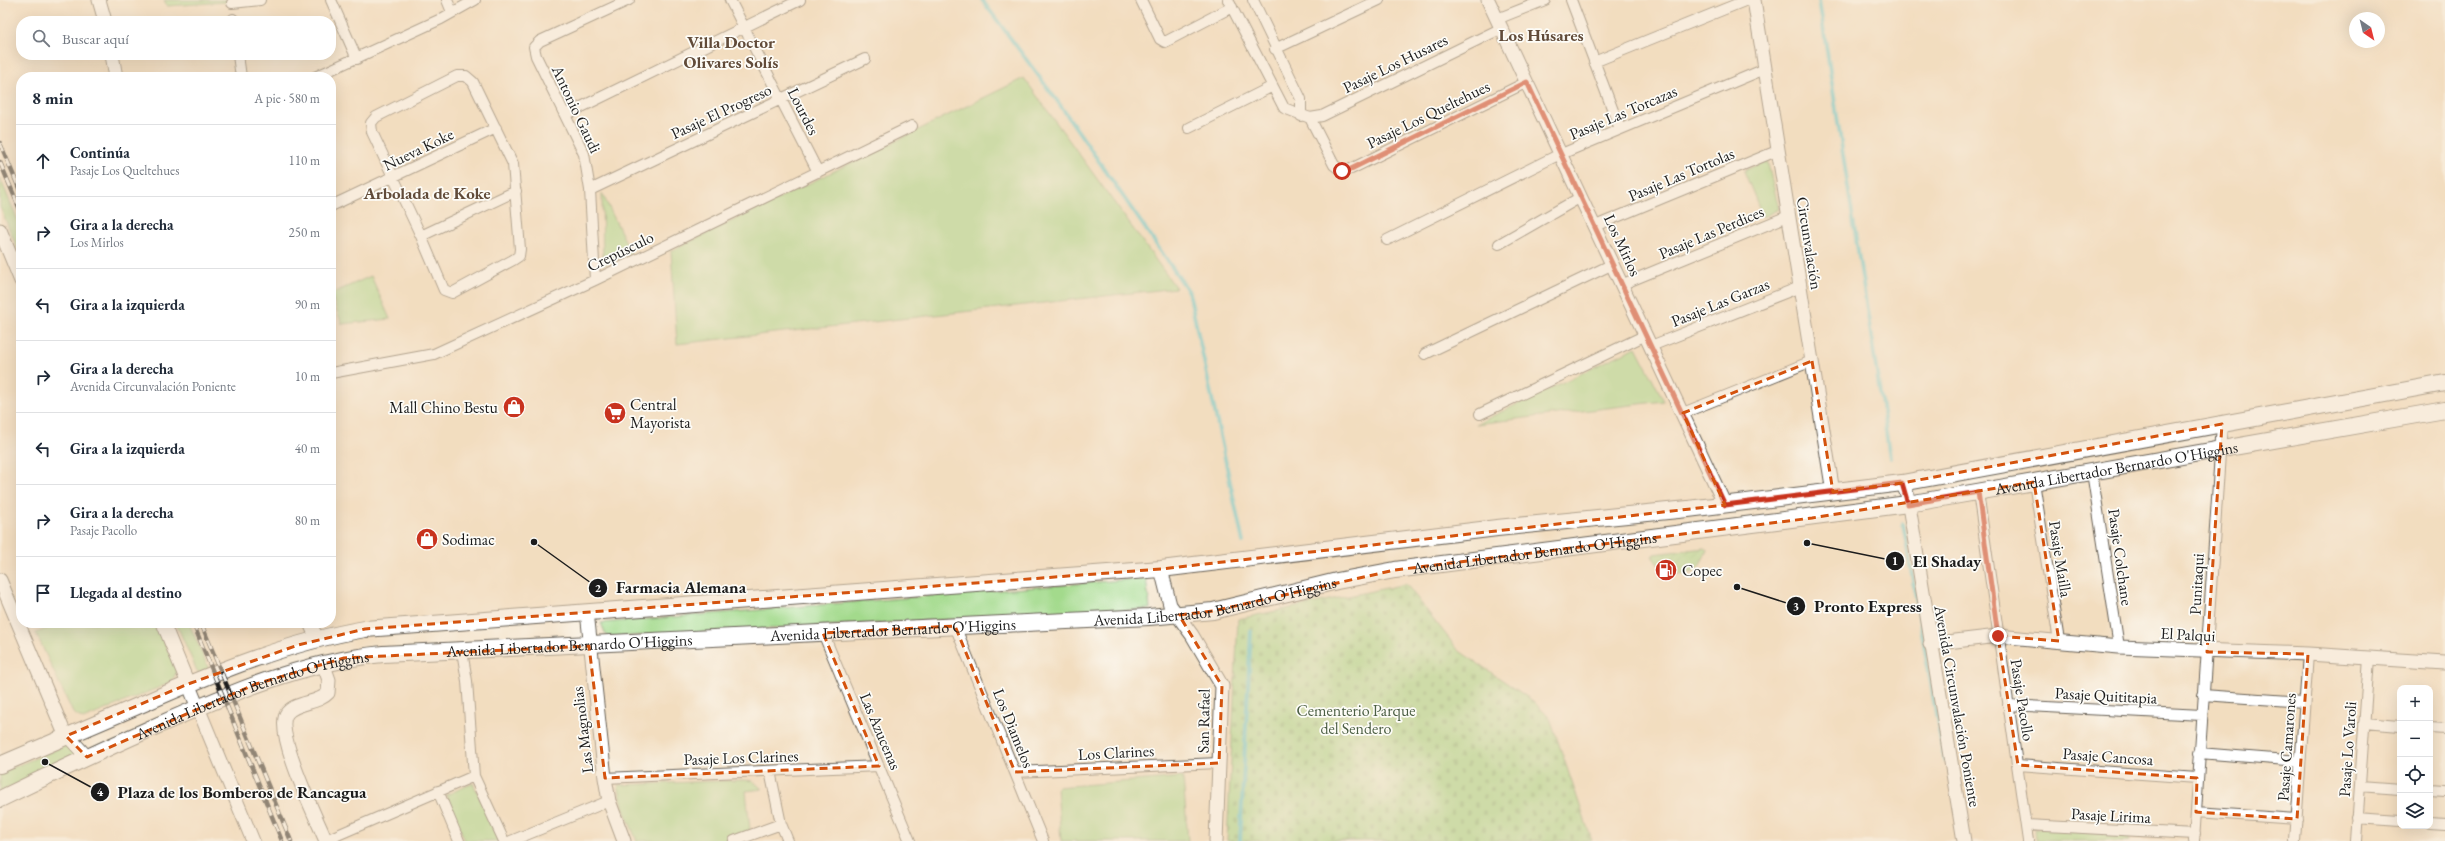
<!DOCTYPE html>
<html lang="es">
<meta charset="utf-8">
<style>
body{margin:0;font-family:"EB Garamond",serif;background:#f2f2f3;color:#1f2937}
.controls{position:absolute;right:12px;bottom:12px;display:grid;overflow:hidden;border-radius:8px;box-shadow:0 4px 16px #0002}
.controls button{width:36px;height:36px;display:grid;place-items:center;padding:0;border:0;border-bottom:1px solid #e0e1e3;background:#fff;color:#1f2937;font:20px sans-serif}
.compass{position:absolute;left:2349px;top:12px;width:36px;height:36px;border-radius:50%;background:#fff;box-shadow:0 4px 16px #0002;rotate:145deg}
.stop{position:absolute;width:12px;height:12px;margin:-9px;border:3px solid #c8321e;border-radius:50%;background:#fff}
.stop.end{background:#c8321e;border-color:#fff;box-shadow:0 1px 4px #0008}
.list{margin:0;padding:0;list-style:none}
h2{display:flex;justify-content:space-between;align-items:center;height:52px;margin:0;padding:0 16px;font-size:17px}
h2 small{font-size:13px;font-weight:400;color:#747a83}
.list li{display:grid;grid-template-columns:26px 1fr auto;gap:12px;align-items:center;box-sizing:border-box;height:72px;padding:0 16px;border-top:1px solid #e0e1e3}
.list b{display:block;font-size:15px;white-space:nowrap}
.list p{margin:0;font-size:13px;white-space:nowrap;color:#747a83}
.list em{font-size:13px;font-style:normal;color:#747a83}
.icon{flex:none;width:22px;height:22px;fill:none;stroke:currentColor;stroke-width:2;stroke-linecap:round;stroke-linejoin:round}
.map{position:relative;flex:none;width:2445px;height:841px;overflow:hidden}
.search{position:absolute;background:#fff;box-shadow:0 4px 16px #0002;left:16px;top:16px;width:320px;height:44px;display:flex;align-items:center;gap:10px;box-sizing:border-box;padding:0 14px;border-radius:16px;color:#747a83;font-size:15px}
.panel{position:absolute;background:#fff;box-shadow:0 4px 16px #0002;left:16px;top:72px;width:320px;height:556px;border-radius:16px}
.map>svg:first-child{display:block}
.green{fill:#a3da8c;stroke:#607b54}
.cemetery{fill:url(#cemetery-stones);stroke:#607b54}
.garden{fill:url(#garden-furrows);stroke:#607b54}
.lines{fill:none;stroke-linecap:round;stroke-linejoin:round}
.stream{stroke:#5ac7d0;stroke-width:4}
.minor-casing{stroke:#676055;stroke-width:12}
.tertiary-casing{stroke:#676055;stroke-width:15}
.primary-casing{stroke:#676055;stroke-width:18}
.minor{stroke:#fff;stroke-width:10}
.tertiary{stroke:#fff;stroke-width:13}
.primary{stroke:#fff;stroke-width:16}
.rail-casing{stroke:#1c1c1c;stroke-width:4.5}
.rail{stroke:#fdfcf7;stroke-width:3;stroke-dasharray:9;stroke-linecap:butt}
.route{stroke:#c8321e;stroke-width:5}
.marked{fill:none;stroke:#d4530e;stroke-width:3;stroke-dasharray:8 5;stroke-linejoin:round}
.labels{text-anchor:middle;stroke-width:3.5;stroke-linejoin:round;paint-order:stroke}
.street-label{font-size:16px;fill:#1c1c1c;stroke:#fdfcf7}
.poi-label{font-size:16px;fill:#1c1c1c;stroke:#fdfcf7;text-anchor:start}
.park-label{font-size:16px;fill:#4b5e43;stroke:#fdfcf7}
.neighbourhood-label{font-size:17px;font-weight:bold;fill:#614b39;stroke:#fdfcf7}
.leader{fill:none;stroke:#1c1c1c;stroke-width:1.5}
.callout-dot{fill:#1c1c1c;stroke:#fdfcf7;stroke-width:1.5}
.mark-label{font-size:12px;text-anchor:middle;font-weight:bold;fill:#fff}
.callout-label{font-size:17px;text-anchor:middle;font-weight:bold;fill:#1c1c1c;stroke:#fdfcf7;stroke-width:3.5;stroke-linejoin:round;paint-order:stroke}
</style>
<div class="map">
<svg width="2445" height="841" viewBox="0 0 2445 841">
<defs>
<pattern id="cemetery-stones" width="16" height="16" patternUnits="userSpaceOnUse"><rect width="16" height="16" fill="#a3da8c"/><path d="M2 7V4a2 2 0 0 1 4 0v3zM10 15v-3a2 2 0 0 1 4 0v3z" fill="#8cba78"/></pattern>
<pattern id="garden-furrows" width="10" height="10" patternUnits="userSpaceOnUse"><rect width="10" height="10" fill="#a3da8c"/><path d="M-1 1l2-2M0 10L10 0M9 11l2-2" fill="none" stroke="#8cba78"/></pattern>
</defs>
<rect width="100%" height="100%" fill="#fdfcf7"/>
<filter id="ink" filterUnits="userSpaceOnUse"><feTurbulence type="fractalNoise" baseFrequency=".025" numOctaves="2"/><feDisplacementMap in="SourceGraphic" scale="8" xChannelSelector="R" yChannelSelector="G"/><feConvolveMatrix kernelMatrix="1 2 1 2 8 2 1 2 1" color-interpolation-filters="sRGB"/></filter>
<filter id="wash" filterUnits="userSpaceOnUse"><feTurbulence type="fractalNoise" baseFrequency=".012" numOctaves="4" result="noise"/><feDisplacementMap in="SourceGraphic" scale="16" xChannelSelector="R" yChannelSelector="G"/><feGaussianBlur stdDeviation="0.9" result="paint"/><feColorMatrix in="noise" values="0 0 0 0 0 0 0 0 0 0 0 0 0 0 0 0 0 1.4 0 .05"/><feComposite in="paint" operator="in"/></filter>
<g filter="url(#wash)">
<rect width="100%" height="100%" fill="#f2ddbf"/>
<!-- green -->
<path class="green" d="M164 0H258L167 6Z
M1024 78 1176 288 677 344 671 251Z
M1767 160 1779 209 1763 217 1744 171Z
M0 178 21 228V257L0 207Z
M602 193 631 253 603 265Z
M371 276 390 319 342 324 331 294Z
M1636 347 1664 401 1476 424Z
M1146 578 1150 609 607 637 601 623Z
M60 623H156L177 671 172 681 165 685 83 719 73 713 36 633Z
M176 623H189L210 672 200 674 197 671Z
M71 743 79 753 0 792V773Z
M1183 777 1188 841H1061L1057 787Z
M745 780 753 781 762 789 746 791 750 830 721 841H637L624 810 618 785Z
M473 783 500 841H465L446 795Z
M2035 828 2129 834V841H2036Z"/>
<!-- cemetery -->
<path class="cemetery" d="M1406 584 1458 650 1533 701 1550 718 1592 841H1227L1238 619Z"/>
<!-- garden -->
<path class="garden" d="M1704 548 1707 550 1699 567 1694 572 1669 575 1665 574 1652 556 1654 554Z"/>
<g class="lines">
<!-- stream -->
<path class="stream" d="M982 0 1058 102 1189 292 1243 542
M1819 0 1890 458
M1903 524 1944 760
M1240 841 1251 631"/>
</g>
</g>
<g filter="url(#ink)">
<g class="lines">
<!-- minor casing -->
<g class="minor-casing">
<path id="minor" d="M331 0 357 59
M447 0 452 12
M730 0 818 172
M1141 0 1160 39 1165 42 1232 7
M1228 0 1284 108 1310 118 1322 116 1502 28
M1253 0 1301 99V116
M1571 0 1620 129
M232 3 260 0
M233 19 234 21
M1497 19 1545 0
M1275 49 1379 0
M238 55 241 77
M1594 62 1747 0
M457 76H466L473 82 513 164 520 249 519 256 513 260 452 293 444 290 421 236 372 132 371 123 376 117Z
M315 77 441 19 475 0
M565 115 800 0
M1310 118 1334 165 1342 171 1351 169 1527 82
M1189 128 1271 87
M590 190 865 59
M331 206 496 128
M1595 226 1779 150
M421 236 516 191
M1387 240 1554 157 1765 69
M1499 244 1581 197
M595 280 590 190 584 154 536 56 534 47 540 41 629 0
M1623 284 1788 216
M1651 346 1800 287
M1425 354 1613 264
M331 373 434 354 595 280 912 126
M1683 413 1812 361
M1480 414 1646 335
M2092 472 2119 647
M2034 482 2059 641
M1978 492 2028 841
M955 626 1043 841
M823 633 910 841
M462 651 467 681 474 776 504 841
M2203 695 2304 702
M2008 705 2202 715
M2364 723 2400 726
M2430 728 2445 729
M2199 753 2300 761
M2018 765 2197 778
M770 771 781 824 788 841
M1015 772 1219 763
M605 778 879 766
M2360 786 2400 789
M2430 790 2445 791
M438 791 459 841
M2196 812 2297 819
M2357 818 2400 821
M2430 823 2445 824
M2026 825 2195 834
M326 840 474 776
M511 841 609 801
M734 841 781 824
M2194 841 2222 424
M2295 841 2308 654
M2356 841 2369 658"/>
</g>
<!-- tertiary casing -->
<g class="tertiary-casing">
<path id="tertiary" d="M99 0 105 21
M1488 0 1725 505
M1754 0 1833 492
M112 55 116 77
M0 230 21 281
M1902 483 1907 494 1964 841
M1161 569 1170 605 1192 635 1222 686 1216 841
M0 580 64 732 87 757
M587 612 605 778 609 801 624 841
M163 623 253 841
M310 623 317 639
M1930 644 1998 636 2119 647 2308 654 2445 663
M323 663 329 680 328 693C318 704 297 701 287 713 273 731 317 819 326 841"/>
</g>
<!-- primary casing -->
<g class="primary-casing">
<g id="primary">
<path d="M0 765C49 744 98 723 147 702 218 671 289 642 365 629L1161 569 1497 528 1688 509 1902 483 2445 383"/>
<path id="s1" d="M0 799C51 774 102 750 154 727 228 694 301 662 383 654L1149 617 1213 611 1337 581 1395 570 1908 504 2445 410"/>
</g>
</g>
<!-- minor -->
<use href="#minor" class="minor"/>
<!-- tertiary -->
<use href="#tertiary" class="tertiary"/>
<!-- primary -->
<use href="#primary" class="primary"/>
<!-- rail casing -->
<g class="rail-casing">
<path id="rail" d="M0 143 21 193
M0 162 21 212
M193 623 282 841
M201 623 291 841"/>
</g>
<!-- rail -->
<use href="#rail" class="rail"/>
</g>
</g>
<g class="lines" filter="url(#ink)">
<!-- route -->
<path class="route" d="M1342 171 1351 169 1527 82 1725 505 1902 483 1908 504 1978 492 1998 636"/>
</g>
<!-- marked area -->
<path d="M0 0H2445V841H0ZM1812 361 1833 492 1902 483 2222 424 2207 652 2308 654 2297 819 2196 812 2197 778 2018 765 1998 636 2059 641 2034 482 1812 518 1395 570 1213 611 1179 615 1222 686 1219 763 1015 772 955 626 823 633 879 766 605 778 589 646 344 658 256 684 87 757 66 736 188 684 298 645 365 629 1161 569 1725 505 1683 413Z" fill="#f2ddbf" fill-opacity=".55" fill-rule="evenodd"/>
<path class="marked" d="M1812 361 1833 492 1902 483 2222 424 2207 652 2308 654 2297 819 2196 812 2197 778 2018 765 1998 636 2059 641 2034 482 1812 518 1395 570 1213 611 1179 615 1222 686 1219 763 1015 772 955 626 823 633 879 766 605 778 589 646 344 658 256 684 87 757 66 736 188 684 298 645 365 629 1161 569 1725 505 1683 413Z"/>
<!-- icons -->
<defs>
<g id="shop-disc" transform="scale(1.15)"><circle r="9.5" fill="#c8321e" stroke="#fdfcf7"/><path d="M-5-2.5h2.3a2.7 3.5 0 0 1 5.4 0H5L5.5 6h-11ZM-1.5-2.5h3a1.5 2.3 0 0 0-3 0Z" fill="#fff"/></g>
<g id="supermarket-disc" transform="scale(1.15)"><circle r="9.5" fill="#c8321e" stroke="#fdfcf7"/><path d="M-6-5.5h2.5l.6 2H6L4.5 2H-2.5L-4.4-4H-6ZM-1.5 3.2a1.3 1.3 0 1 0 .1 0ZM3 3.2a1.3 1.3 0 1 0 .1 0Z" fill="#fff"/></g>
<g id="fuel-disc" transform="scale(1.15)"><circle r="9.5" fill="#c8321e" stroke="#fdfcf7"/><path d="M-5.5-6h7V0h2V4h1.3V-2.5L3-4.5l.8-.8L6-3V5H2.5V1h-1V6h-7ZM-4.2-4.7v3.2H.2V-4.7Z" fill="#fff"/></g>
</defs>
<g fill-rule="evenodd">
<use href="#shop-disc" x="514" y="407"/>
<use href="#supermarket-disc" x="615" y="413"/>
<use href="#shop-disc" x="427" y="539"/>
<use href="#fuel-disc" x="1666" y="570"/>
</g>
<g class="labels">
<!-- street labels -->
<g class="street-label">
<text transform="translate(1395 63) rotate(-26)" y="6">Pasaje Los Husares</text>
<text transform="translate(577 109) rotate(65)" y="6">Antonio Gaudi</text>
<text transform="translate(721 111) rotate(-25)" y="6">Pasaje El Progreso</text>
<text transform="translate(804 111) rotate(63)" y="6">Lourdes</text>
<text transform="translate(1623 112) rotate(-23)" y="6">Pasaje Las Torcazas</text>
<text transform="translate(1428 114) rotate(-26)" y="6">Pasaje Los Queltehues</text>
<text transform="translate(418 149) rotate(-26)" y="6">Nueva Koke</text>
<text transform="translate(1681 174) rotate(-23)" y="6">Pasaje Las Tortolas</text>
<text transform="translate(1711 232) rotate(-23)" y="6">Pasaje Las Perdices</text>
<text transform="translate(1810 243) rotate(81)" y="6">Circunvalación</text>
<text transform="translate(1623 245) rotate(65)" y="6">Los Mirlos</text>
<text transform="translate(620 251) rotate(-26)" y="6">Crepúsculo</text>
<text transform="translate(1720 302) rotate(-22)" y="6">Pasaje Las Garzas</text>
<text dy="6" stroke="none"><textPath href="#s1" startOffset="2158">Avenida Libertador Bernardo O'Higgins</textPath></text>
<text dy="6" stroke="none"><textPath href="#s1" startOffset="1570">Avenida Libertador Bernardo O'Higgins</textPath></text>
<text transform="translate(2121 557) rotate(82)" y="6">Pasaje Colchane</text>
<text transform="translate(2061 559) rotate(81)" y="6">Pasaje Mailla</text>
<text transform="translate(2196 584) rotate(-87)" y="6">Punitaqui</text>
<text dy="6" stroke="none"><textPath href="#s1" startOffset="1246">Avenida Libertador Bernardo O'Higgins</textPath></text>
<text dy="6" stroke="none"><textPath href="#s1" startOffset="922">Avenida Libertador Bernardo O'Higgins</textPath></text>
<text transform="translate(2188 634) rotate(3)" y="6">El Palqui</text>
<text dy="6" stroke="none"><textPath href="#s1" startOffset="598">Avenida Libertador Bernardo O'Higgins</textPath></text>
<text transform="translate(2106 695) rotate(3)" y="6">Pasaje Quititapia</text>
<text dy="6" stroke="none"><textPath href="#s1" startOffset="274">Avenida Libertador Bernardo O'Higgins</textPath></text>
<text transform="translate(2023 700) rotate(81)" y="6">Pasaje Pacollo</text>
<text transform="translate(1958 706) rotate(80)" y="6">Avenida Circunvalación Poniente</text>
<text transform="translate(1203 721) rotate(-89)" y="6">San Rafael</text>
<text transform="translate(1014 728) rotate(68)" y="6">Los Diamelos</text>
<text transform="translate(582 730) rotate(-97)" y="6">Las Magnolias</text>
<text transform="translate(881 731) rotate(67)" y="6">Las Azucenas</text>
<text transform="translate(2286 747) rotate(-86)" y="6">Pasaje Camarones</text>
<text transform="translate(2347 749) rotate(-86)" y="6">Pasaje Lo Varoli</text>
<text transform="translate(1116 752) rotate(-3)" y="6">Los Clarines</text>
<text transform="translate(2108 756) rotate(4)" y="6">Pasaje Cancosa</text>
<text transform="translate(741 757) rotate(-2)" y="6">Pasaje Los Clarines</text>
<text transform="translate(2111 815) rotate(3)" y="6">Pasaje Lirima</text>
</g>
<!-- poi labels -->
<g class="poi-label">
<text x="630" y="410">Central<tspan x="630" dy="18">Mayorista</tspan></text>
<text x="498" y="413" text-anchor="end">Mall Chino Bestu</text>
<text x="442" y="545">Sodimac</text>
<text x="1682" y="576">Copec</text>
</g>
<!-- park labels -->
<g class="park-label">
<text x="1356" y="716">Cementerio Parque<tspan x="1356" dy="18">del Sendero</tspan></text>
</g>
<!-- neighbourhood labels -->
<g class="neighbourhood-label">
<text x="1541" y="41">Los Húsares</text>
<text x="731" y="48">Villa Doctor<tspan x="731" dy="20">Olivares Solís</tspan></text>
<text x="427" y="199">Arbolada de Koke</text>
</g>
</g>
<!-- callouts -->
<path class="leader" d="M1807 543L1895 561M534 542L598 588M1737 587L1796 606M45 762L100 792"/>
<g class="callout-dot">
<circle cx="1807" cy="543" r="4"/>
<circle cx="534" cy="542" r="4"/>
<circle cx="1737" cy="587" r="4"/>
<circle cx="45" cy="762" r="4"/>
<circle cx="1895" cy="561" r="10"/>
<circle cx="598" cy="588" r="10"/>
<circle cx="1796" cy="606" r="10"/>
<circle cx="100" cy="792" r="10"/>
</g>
<g class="mark-label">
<text x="1895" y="565">1</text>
<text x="598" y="592">2</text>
<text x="1796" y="610">3</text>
<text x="100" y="796">4</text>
</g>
<g class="callout-label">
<text x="1947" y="567">El Shaday</text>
<text x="681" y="593">Farmacia Alemana</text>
<text x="1868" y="612">Pronto Express</text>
<text x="242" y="798">Plaza de los Bomberos de Rancagua</text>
</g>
</svg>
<div class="controls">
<button>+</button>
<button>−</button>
<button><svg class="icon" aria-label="locate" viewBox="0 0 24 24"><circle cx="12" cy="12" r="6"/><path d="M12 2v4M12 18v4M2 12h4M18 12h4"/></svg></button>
<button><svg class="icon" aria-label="layers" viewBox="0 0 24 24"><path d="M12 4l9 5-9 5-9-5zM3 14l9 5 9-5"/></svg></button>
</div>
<svg class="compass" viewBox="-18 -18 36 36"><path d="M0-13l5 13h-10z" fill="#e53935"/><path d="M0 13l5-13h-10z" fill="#747a83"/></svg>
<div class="stop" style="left:1342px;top:171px"></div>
<div class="stop end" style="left:1998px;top:636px"></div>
<div class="search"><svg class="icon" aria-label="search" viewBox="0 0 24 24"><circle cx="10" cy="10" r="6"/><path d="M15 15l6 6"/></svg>Buscar aquí</div>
<section class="panel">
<h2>8 min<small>A pie · 580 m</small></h2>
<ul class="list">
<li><svg class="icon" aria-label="ahead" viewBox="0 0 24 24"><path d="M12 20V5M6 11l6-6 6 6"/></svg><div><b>Continúa</b><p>Pasaje Los Queltehues</p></div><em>110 m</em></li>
<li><svg class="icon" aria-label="right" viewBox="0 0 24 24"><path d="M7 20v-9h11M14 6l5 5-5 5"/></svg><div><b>Gira a la derecha</b><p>Los Mirlos</p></div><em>250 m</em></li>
<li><svg class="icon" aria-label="left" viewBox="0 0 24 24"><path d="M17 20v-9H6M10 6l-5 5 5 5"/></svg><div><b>Gira a la izquierda</b></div><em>90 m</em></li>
<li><svg class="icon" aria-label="right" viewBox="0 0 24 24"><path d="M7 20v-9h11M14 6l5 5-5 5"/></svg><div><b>Gira a la derecha</b><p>Avenida Circunvalación Poniente</p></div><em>10 m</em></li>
<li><svg class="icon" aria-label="left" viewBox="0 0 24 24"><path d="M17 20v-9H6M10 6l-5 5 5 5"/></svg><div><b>Gira a la izquierda</b></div><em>40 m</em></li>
<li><svg class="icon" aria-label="right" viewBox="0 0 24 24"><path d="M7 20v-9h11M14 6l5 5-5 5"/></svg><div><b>Gira a la derecha</b><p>Pasaje Pacollo</p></div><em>80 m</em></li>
<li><svg class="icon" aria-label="arrive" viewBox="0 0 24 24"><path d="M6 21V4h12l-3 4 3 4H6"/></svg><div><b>Llegada al destino</b></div></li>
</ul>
</section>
</div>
